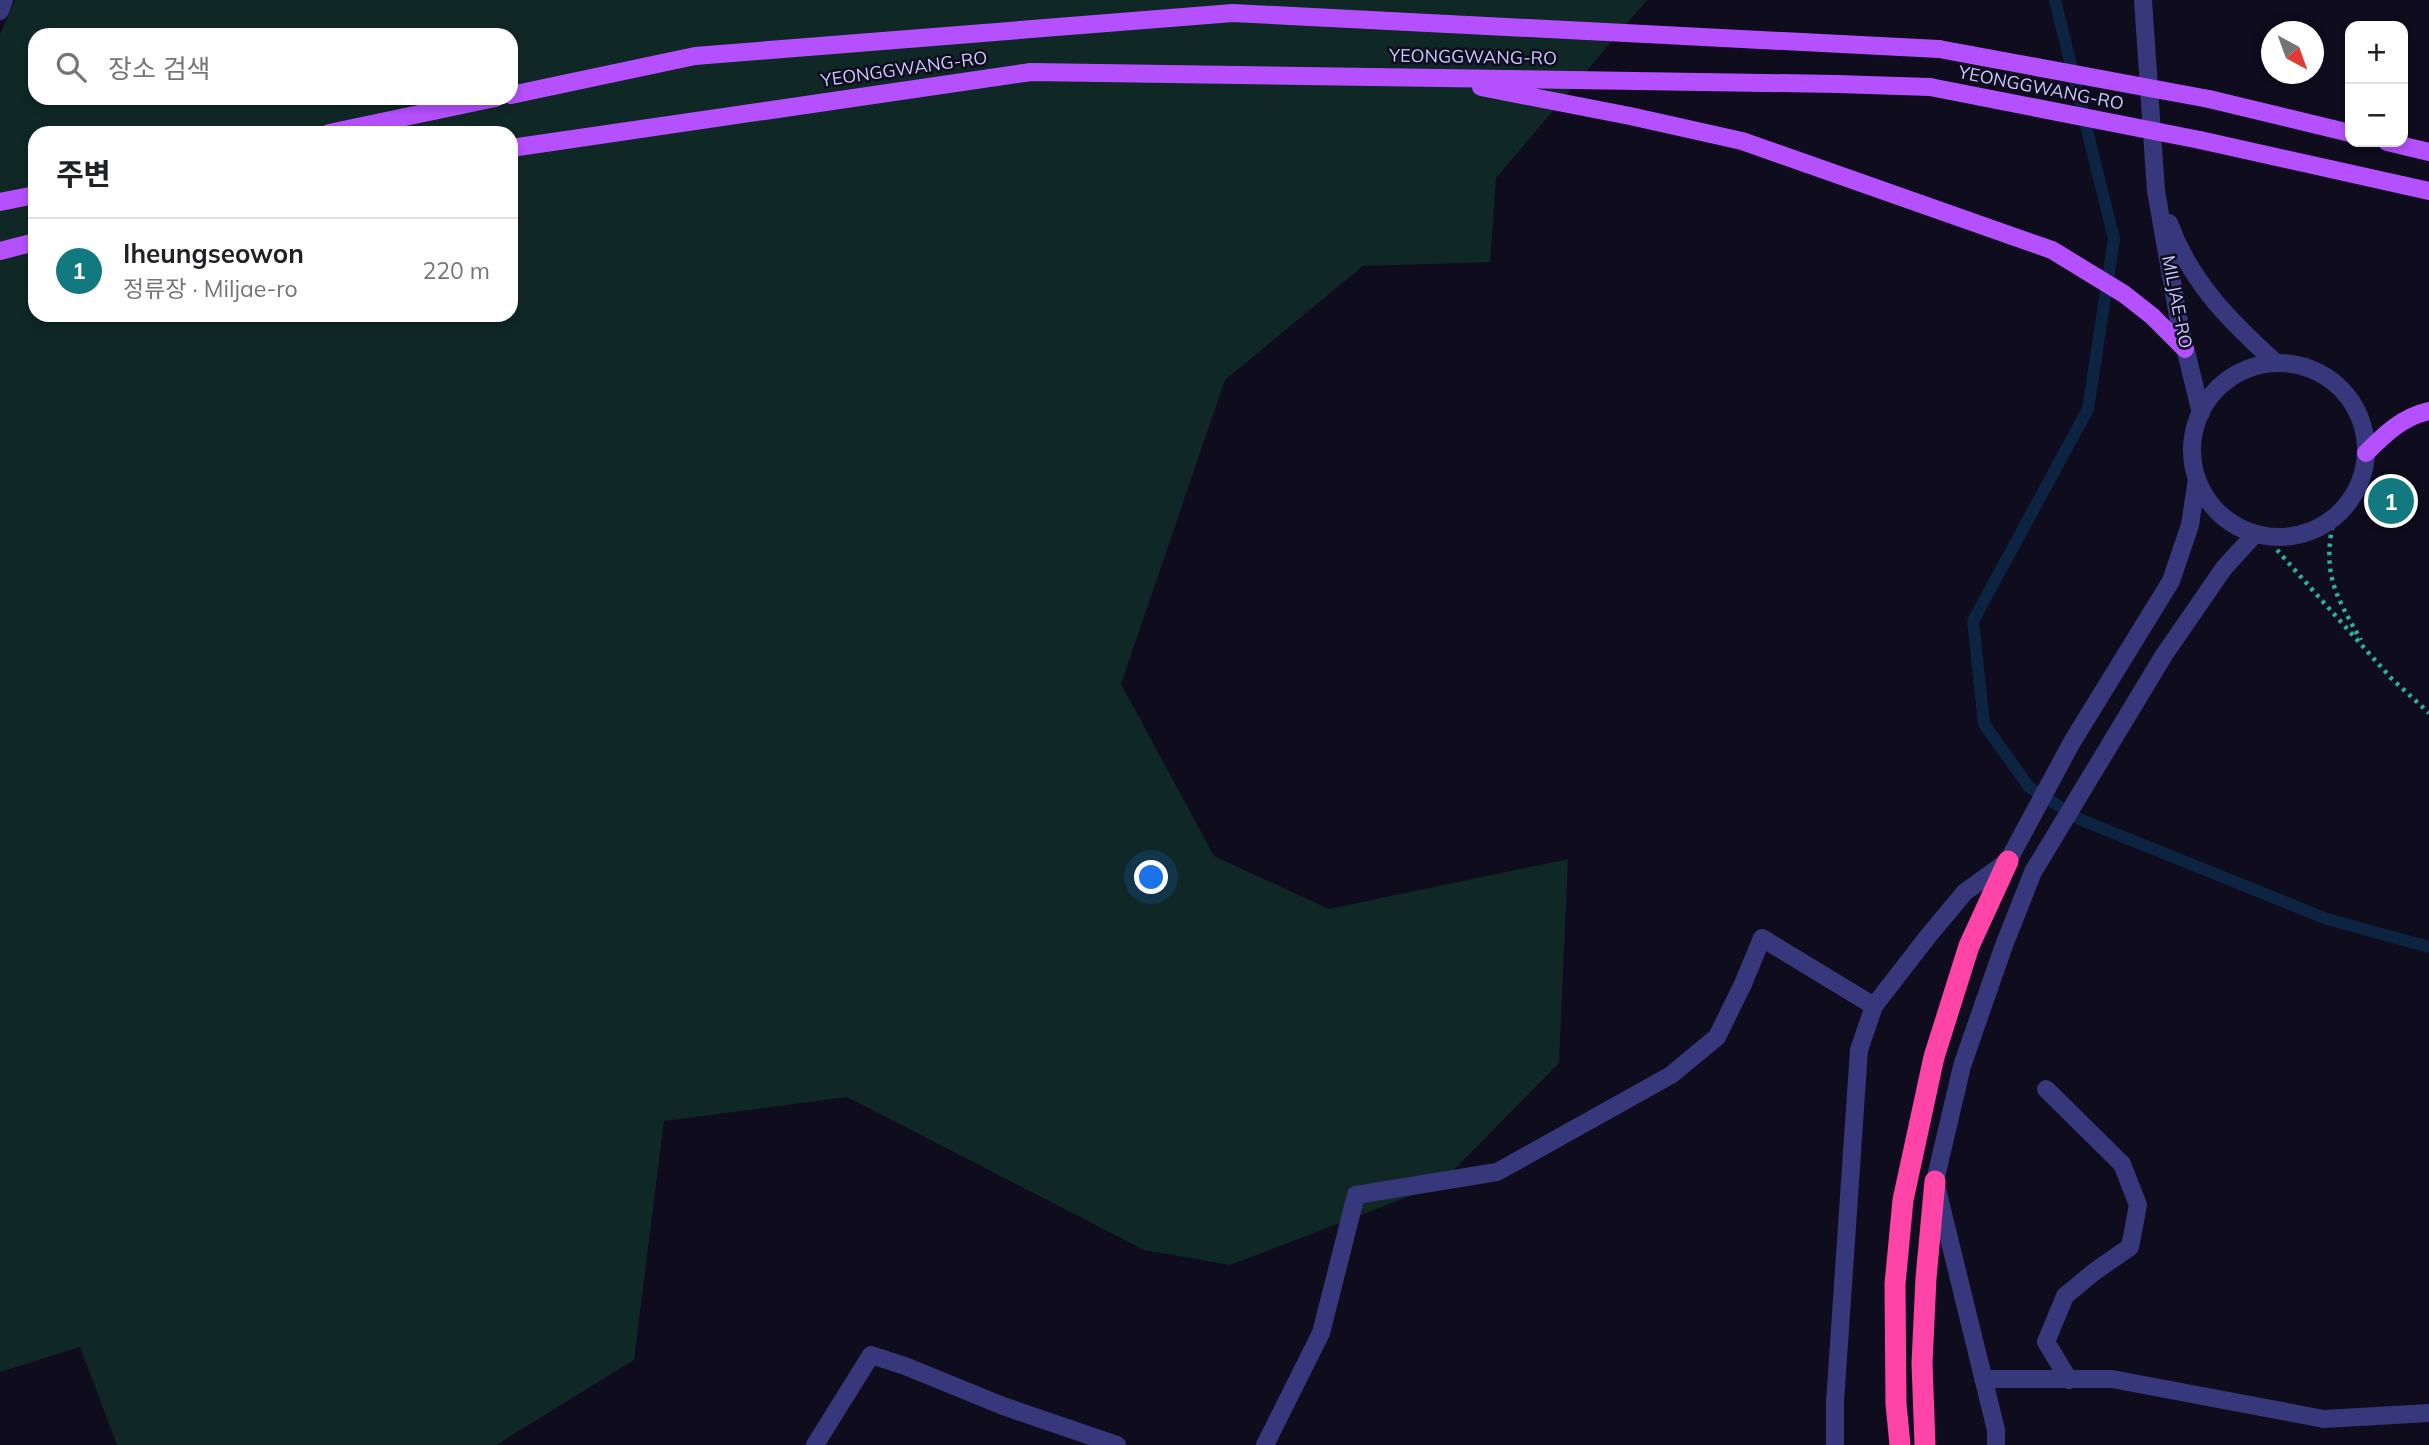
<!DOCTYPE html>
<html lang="ko">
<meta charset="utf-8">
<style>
body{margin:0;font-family:Mulish,"Noto Sans KR",sans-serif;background:#f6f6f6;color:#202124}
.controls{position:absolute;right:21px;top:21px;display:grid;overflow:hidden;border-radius:14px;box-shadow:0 4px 10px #0003}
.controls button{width:63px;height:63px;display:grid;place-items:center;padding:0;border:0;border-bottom:2px solid #e0e0e0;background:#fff;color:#202124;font:35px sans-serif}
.compass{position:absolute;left:2261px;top:21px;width:63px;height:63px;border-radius:50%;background:#fff;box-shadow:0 4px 10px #0003;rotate:139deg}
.you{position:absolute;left:1152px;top:878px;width:24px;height:24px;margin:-18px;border:5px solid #fff;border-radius:50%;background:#1a73e8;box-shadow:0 0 0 10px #1a73e833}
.badge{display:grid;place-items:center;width:46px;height:46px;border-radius:50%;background:#127980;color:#fff;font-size:23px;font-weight:700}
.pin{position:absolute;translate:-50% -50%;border:4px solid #fff;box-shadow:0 2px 7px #0006}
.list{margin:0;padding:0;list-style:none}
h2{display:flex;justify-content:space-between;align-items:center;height:91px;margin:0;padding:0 28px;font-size:30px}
h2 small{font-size:23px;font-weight:400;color:#757577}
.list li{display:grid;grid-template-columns:46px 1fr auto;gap:21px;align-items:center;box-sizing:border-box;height:105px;padding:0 28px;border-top:2px solid #e0e0e0}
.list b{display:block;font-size:26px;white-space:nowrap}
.list p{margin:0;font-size:23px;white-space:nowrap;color:#757577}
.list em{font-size:23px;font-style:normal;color:#757577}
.icon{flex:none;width:38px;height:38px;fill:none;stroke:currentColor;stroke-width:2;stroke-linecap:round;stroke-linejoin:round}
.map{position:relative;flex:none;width:2429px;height:1445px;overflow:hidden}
.search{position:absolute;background:#fff;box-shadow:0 4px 10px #0003;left:28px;top:28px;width:490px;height:77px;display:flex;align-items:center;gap:18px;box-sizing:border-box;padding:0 24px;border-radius:21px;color:#757577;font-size:26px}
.panel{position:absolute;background:#fff;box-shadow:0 4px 10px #0003;left:28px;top:126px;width:490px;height:196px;border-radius:21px}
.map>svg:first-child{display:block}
.green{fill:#0f2725;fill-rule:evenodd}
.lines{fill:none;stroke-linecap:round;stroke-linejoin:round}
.stream{stroke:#0c2341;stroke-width:12}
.path{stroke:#2eada0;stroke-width:4.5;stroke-dasharray:3.5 5;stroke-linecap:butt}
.minor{stroke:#37387c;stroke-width:18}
.major{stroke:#b550fe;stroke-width:18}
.highway{stroke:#fe44a6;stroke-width:21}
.major-bridge{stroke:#b550fe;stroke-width:18}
.labels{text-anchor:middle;stroke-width:5;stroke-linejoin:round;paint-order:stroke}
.street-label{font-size:18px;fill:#ccc8ff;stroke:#0e0c1d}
</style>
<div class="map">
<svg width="2429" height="1445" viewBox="0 0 2429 1445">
<rect width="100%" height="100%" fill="#0e0c1d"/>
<!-- green -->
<path class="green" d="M15 0H1647L1496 178 1490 262 1363 266 1225 380 1121 684 1214 856 1329 909 1568 859 1559 1063 1439 1185 1230 1265 1144 1250 847 1097 664 1121 634 1360 496 1445H117L80 1347 0 1372V34ZM35 35H511V98H35ZM35 133H511V315H35Z"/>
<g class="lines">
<!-- stream -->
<path class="stream" d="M2055 0 2114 239 2088 409 1973 621 1984 724 2029 787 2079 819 2327 919 2429 947"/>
<!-- path -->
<path class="path" d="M2334 518C2322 573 2334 593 2361 640
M2277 550 2391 678 2429 713"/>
<!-- minor -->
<path class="minor" d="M2143 0 2156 191 2180 327 2201 413
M0 11 4 0
M2169 223C2191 283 2230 321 2276 363
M2192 450a87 87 0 1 1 174 0a87 87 0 1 1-174 0Z
M2046 1089 2122 1164 2138 1205 2130 1247 2094 1272 2065 1296 2046 1342 2069 1380
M1983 1379H2112L2324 1419 2429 1413
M815 1445 871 1355 905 1366 1003 1406 1117 1445
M1265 1445 1321 1333 1356 1195 1497 1172 1671 1075 1717 1037 1743 984 1762 938 1874 1006
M1835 1445V1402L1859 1050 1874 1006 1929 935 1965 892 2008 861 2072 742 2171 581 2190 525 2197 479
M1996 1445V1430L1935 1181 1962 1066 2003 948 2033 872 2164 655 2224 568 2255 534"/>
<!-- major -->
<path class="major" d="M1481 87 1630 116 1742 141 2052 250 2124 294 2152 316 2185 349
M511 95 695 56 1233 13 1939 49
M2209 99 2350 133
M329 133 495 98
M2200 140 2429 191
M2387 142 2429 152
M511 148 1031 72 1837 84 1930 87
M0 202 35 195
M0 251 35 242
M2366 453C2385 434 2402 417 2429 411"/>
<!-- highway -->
<path class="highway" d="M1900 1445 1896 1404 1895 1284 1903 1200 1934 1057 1969 946 2008 861
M1925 1445 1922 1363 1926 1278 1935 1181"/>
<!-- major-bridge -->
<path class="major-bridge" d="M1939 49 2209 99
M1930 87 2200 140"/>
</g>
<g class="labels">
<!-- street labels -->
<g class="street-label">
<text transform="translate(1473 57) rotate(1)" y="6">YEONGGWANG-RO</text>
<text transform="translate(904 69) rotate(-8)" y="6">YEONGGWANG-RO</text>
<text transform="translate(2041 88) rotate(11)" y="6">YEONGGWANG-RO</text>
<text transform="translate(2177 302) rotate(79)" y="6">MILJAE-RO</text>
</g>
</g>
</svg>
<div class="controls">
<button>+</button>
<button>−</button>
</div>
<svg class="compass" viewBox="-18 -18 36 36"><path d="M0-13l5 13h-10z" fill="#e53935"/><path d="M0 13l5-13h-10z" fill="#757577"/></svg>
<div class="you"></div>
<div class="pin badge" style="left:2391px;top:501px">1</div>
<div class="search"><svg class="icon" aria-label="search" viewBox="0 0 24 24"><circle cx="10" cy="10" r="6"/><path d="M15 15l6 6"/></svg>장소 검색</div>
<section class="panel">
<h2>주변<small></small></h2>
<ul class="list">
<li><span class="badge">1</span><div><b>Iheungseowon</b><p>정류장 · Miljae-ro</p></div><em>220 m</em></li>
</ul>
</section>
</div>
